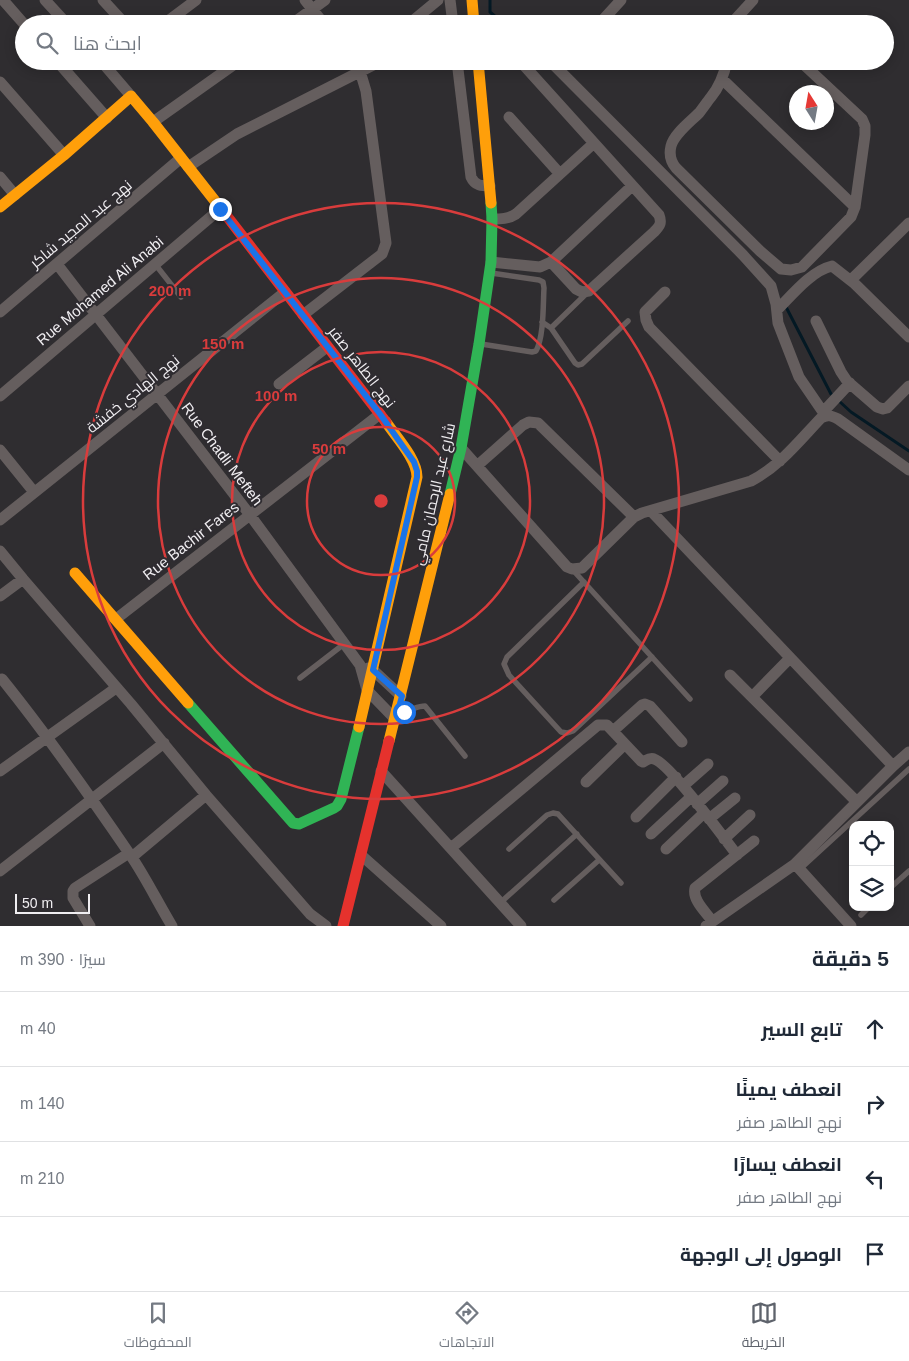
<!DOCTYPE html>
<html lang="ar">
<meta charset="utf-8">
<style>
body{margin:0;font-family:Helvetica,Cairo,sans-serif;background:#f2f2f3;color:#1f2937;direction:rtl}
.controls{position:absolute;right:15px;bottom:15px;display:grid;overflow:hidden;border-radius:10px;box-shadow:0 2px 12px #0003}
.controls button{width:45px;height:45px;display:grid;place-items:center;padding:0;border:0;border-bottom:1px solid #e0e1e3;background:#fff;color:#1f2937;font:25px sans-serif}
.compass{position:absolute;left:789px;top:85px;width:45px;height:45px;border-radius:50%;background:#fff;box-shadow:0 2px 12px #0003;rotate:349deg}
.scale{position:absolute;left:15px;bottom:12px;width:75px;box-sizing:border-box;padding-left:5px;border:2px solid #f0eef1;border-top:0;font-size:14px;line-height:18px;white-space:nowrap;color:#f0eef1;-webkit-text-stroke:4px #2f2c31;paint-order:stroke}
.stop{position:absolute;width:15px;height:15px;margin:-11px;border:4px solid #1a73e8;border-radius:50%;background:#fff}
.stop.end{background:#1a73e8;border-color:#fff;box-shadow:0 1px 5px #0008}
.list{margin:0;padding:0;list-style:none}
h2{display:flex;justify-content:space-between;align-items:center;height:65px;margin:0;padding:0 20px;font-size:21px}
h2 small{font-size:16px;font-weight:400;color:#747a83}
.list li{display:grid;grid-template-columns:32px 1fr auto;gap:15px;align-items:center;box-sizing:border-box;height:75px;padding:0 20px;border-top:1px solid #e0e1e3}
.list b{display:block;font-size:19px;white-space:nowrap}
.list p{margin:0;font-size:16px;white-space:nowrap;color:#747a83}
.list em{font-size:16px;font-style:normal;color:#747a83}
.icon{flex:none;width:28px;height:28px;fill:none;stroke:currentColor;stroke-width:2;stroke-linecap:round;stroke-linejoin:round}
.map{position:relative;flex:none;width:909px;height:926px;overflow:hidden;direction:ltr}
.search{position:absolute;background:#fff;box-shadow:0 2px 12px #0003;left:15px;right:15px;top:15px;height:55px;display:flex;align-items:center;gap:12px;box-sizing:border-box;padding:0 18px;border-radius:28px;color:#747a83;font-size:19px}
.sheet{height:365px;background:#fff}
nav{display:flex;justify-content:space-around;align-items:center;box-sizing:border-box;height:70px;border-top:1px solid #e0e1e3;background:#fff;font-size:14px;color:#747a83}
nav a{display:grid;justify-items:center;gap:2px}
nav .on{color:#5e636c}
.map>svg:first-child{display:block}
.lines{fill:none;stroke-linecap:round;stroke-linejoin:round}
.stream{stroke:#041924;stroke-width:3}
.lane{stroke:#655e5e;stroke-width:5.5}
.street{stroke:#655e5e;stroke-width:11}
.fast{stroke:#30b455;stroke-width:11}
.slow{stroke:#ff9f0a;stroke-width:11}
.jam{stroke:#e5322d;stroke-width:11}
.route{stroke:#1a73e8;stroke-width:6}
.ring{fill:none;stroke:#d93c3c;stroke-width:2.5}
.labels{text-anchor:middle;stroke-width:4;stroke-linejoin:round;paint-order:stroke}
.street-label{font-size:15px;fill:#f0eef1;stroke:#2f2c31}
.centre{fill:#d93c3c;stroke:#2f2c31;stroke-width:2.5}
.ring-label{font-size:15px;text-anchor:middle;font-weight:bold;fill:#d93c3c;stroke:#2f2c31;stroke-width:4;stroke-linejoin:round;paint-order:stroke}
</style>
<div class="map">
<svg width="909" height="926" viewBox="0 0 909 926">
<rect width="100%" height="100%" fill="#2f2d30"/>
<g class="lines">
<!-- stream -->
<path class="stream" d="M490 0V12L504 24
M785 305 831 394 834 396
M839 401 851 412 909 451"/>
<!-- lane -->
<path class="lane" d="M155 264 181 297
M542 322 551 328 588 292
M551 328 575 363 578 365 582 364 628 321
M481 344 532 352 536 351C544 337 543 304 544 288L543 282 539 280 491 273
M572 569 690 699
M584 582 507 657 504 664 509 675 561 732 567 733 573 731 652 657
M300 678 344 644
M400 711C409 712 416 706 425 706L465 756
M509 849 547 815 553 813 558 814 621 883
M800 869 909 769
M890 888 909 871
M554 900 599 860
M500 903 577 834
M861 915 869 907"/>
<!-- street -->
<path class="street" d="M3 0 24 24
M45 0 67 24
M103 0 125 24
M305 0 324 24
M450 0 453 24
M600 23 621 0
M164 24 196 0
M292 24 325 0
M409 24 438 0
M583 24H629
M731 24 753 0
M57 61 107 118
M101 61 131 96
M457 61 471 177C475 186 482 186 490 186
M520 61 659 215C662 223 660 226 654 232L589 291 582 292 576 289 551 262
M550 61 743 255 771 286 776 304 778 323 799 377 825 415
M727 61C724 75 720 86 711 97 707 102 703 108 699 113 690 122 674 134 671 146 669 154 671 162 676 168L760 251 781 269 791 270 802 267 851 217 855 207 865 135V126L862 119 800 61
M722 79 855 207
M0 82 64 155
M509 117 560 174
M153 122 239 61
M188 167 237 134 381 61
M0 177 15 195
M492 219C501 219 508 219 516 214L594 143
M491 262 540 267 551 262 632 186
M57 264 250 515 360 665 367 690 395 719
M851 280 909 223
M665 292 645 312 646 320 649 327 780 461
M777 310C792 295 811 271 832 266L855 284 909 337
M0 312 181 158
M303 315 382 254 386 243 366 91 360 71 354 61
M816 321 841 372 847 381 877 407 883 409 887 408 909 386
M279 384 327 347
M0 396 220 209
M823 412 850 383
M461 448 567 567 572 569 582 568 634 517 642 513 751 481C780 466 799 441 821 418 828 414 832 416 838 419L909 470
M0 450 34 492
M478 465 523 425 529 422 538 423 634 517
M651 511 893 766
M0 520 285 292
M0 551 23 579 131 704 206 795 310 914 326 926
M0 596 23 579
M116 619 380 414
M368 668 373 670 401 696
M730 675 857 802 795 864
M2 679C48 736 90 796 131 856 146 878 158 903 172 926
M752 697 790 658
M613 731 642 705 645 704 650 706 682 742
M0 771 116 688
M381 771 521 926
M586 782 625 744
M683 786 708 764
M857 802 893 766 909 752
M697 804 723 781
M636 817 676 777
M709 819 735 798
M651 834 691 797
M724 839 750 815
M451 848 598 725H607L641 761 643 762C647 760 650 757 654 759 669 763 724 838 737 855
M666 849 704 813
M361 855 441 926
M132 857 206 795
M0 871 164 743
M712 921C706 912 692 900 695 888L754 841
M90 926 73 898V891L75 888 129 853
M706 926 795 864 851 926"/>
<!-- fast -->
<path class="fast" d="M450 494 461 448 479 344 491 262 492 219 491 203
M188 703 293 823 299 824 334 808 337 806 341 799 359 727"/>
<!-- slow -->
<path class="slow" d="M472 0 474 24
M478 61 491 203
M0 207 64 155 131 96 153 122 226 215
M75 573 188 703
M359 727 417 477C417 459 396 437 386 422
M389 741 450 494"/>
<!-- jam -->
<path class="jam" d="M226 215 386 422
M343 926 389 741"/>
</g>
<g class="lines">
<!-- route -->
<path class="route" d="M220 209 380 414 414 462 417 471V477L373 670 402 696 398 711 404 712"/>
</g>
<!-- distance rings -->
<g class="ring">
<circle cx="381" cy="501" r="74"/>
<circle cx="381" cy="501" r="149"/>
<circle cx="381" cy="501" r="223"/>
<circle cx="381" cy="501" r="298"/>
</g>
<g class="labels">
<!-- street labels -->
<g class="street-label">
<text transform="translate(81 224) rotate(-40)" y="5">نهج عبد المجيد شاكر</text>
<text transform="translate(100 291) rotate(-40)" y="5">Rue Mohamed Ali Anabi</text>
<text transform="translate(362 367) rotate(52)" y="5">نهج الطاهر صفر</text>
<text transform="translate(133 394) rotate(-39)" y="5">نهج الهادي خفشة</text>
<text transform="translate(222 454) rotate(53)" y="5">Rue Chadli Mefteh</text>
<text transform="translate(434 494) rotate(-77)" y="5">شارع عبد الرحمان مامي</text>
<text transform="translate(191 541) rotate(-38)" y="5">Rue Bachir Fares</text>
</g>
</g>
<circle cx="381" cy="501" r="8" class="centre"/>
<g class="ring-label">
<text x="170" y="296">200 m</text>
<text x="223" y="349">150 m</text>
<text x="276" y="401">100 m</text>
<text x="329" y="454">50 m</text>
</g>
</svg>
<div class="controls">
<button><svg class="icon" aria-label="locate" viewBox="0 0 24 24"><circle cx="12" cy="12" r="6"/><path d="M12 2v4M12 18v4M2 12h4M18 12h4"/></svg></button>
<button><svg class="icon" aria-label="layers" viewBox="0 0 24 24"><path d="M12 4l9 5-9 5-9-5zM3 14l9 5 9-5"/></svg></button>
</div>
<svg class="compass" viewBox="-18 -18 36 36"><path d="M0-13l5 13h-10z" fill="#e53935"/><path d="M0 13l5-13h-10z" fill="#747a83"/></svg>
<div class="scale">50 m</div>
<div class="stop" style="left:404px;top:712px"></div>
<div class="stop end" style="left:220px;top:209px"></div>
<div class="search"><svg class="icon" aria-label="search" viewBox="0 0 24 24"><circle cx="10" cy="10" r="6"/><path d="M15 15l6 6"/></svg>ابحث هنا</div>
</div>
<section class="sheet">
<h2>5 دقيقة<small>سيرًا · 390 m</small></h2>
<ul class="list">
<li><svg class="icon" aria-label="ahead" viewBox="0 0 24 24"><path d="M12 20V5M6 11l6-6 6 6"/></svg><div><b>تابع السير</b></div><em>40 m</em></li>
<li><svg class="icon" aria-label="right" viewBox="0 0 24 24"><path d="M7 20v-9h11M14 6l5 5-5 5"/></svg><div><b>انعطف يمينًا</b><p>نهج الطاهر صفر</p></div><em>140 m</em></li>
<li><svg class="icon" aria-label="left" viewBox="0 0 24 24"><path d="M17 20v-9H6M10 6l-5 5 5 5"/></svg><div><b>انعطف يسارًا</b><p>نهج الطاهر صفر</p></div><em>210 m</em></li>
<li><svg class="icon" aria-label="arrive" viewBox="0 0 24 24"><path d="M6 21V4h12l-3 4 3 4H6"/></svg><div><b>الوصول إلى الوجهة</b></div></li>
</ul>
</section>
<nav>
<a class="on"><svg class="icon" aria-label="map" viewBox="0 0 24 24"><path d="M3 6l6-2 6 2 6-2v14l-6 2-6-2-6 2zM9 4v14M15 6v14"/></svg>الخريطة</a>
<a><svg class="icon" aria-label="directions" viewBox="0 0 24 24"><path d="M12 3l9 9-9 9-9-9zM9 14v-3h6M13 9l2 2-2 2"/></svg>الاتجاهات</a>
<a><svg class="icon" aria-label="saved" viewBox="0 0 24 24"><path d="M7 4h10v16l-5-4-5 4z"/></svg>المحفوظات</a>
</nav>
